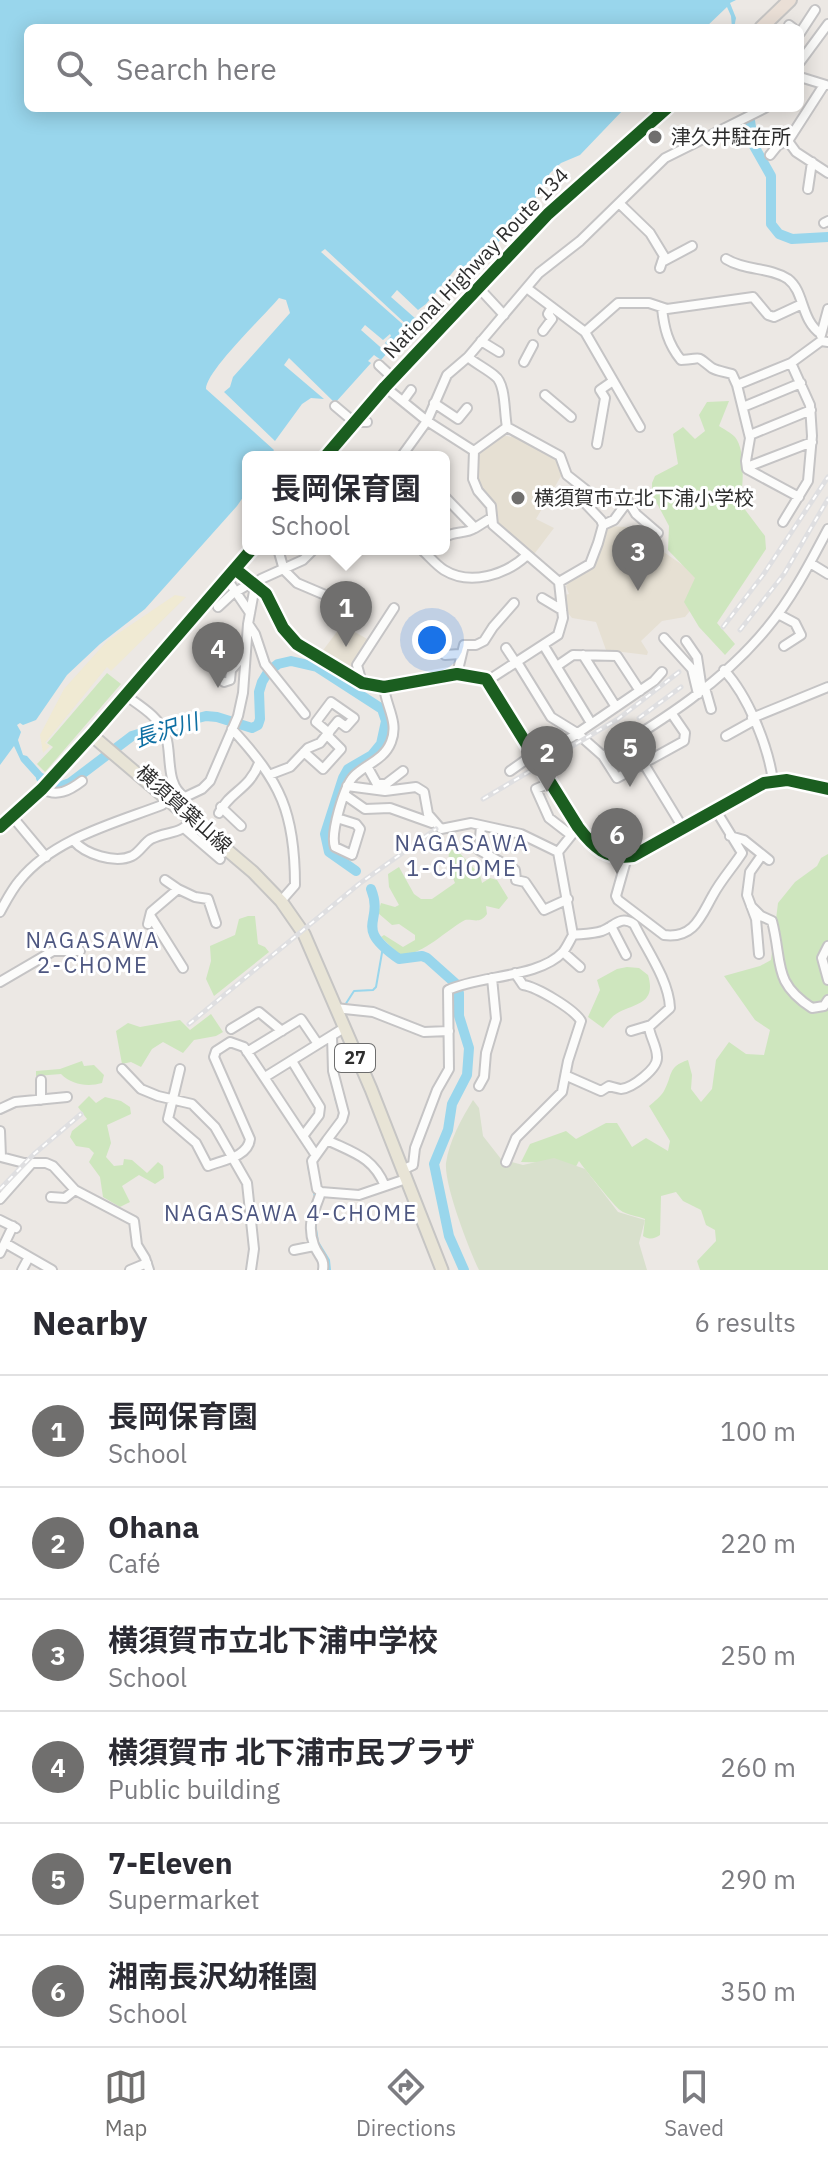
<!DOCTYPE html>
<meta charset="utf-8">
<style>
body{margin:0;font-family:"IBM Plex Sans","Noto Sans JP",sans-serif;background:#f2f2f3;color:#2b2b33}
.you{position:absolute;left:432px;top:640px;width:28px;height:28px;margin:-20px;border:6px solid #fff;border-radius:50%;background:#1a73e8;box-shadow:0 0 0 12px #1a73e833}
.badge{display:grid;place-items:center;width:52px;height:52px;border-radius:50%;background:#706f6e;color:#fff;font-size:26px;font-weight:700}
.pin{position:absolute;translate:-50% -66px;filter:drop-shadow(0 2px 4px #0008)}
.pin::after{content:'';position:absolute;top:42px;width:28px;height:24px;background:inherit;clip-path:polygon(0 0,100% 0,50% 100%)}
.popup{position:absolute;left:242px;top:451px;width:208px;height:104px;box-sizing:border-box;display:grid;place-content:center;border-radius:12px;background:#fff;filter:drop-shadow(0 2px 6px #0005);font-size:26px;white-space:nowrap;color:#7c7c81}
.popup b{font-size:30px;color:#2b2b33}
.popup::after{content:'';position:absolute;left:50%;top:100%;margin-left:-16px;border:16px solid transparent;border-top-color:#fff}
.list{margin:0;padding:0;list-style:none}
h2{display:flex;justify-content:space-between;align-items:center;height:104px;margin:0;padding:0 32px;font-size:34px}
h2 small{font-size:26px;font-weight:400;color:#7c7c81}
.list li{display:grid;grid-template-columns:52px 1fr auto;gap:24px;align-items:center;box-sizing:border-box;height:112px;padding:0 32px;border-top:2px solid #e1e1e2}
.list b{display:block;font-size:30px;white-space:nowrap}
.list p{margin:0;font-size:26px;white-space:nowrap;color:#7c7c81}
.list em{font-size:26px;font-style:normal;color:#7c7c81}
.icon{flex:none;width:44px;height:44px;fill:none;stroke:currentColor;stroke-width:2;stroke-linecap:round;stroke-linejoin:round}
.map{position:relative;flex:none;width:828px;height:1270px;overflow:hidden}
.search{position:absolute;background:#fff;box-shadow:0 4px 20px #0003;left:24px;right:24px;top:24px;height:88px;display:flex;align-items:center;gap:20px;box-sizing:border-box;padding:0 28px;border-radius:12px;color:#7c7c81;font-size:30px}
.sheet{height:776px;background:#fff}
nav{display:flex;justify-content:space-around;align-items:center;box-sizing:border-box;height:112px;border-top:2px solid #e1e1e2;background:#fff;font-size:22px;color:#7c7c81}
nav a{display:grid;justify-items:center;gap:4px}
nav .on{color:#706f6e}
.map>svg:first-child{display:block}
.education{fill:#e6e0d3}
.green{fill:#cee6be}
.sand{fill:#f0ead3}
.cemetery{fill:#d8e0cc}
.water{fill:#99d6ec}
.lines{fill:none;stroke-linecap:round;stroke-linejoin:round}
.stream{stroke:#99d6ec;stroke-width:2}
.river{stroke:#99d6ec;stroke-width:10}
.minor-casing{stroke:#c5c4c5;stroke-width:12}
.major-casing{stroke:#c6c5c4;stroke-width:15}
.highway-casing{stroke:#c6c5c4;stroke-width:16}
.minor{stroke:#fcfcfb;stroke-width:8}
.major{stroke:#e8e4d6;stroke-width:11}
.highway{stroke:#eadfd6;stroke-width:12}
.rail-casing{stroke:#dfdfe1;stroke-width:5}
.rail{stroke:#fff;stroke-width:2;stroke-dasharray:6;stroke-linecap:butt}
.cycleway-casing{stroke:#fff;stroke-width:17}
.cycleway{stroke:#1b5e20;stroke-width:12}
.poi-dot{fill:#706f6e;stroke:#fff;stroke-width:3}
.labels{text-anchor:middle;stroke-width:6;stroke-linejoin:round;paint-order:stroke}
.shield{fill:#fff;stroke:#6d6d6d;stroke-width:2}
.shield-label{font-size:18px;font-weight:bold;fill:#2e2e2e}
.poi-label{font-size:20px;fill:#2e2e2e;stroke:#fff;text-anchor:start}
.street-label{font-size:20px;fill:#2e2e2e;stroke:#fff}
.water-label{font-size:22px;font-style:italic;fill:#0d6fa3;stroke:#fff}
.neighbourhood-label{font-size:22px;letter-spacing:2px;fill:#4d5680;stroke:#fff}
</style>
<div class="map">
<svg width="828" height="1270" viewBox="0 0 828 1270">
<rect width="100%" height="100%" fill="#ece8e4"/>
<!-- education -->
<path class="education" d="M514 432 558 456 564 471 536 519 554 528 532 557 495 524V506L480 491 476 471V455L498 434 511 437Z
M607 526 628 527 701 578 706 591 685 617 662 621 641 641 648 652 647 655 606 650 596 622 572 618 568 613 565 595 569 594 566 586 575 575 589 566Z
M342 625 371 641 349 671 321 653Z"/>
<!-- green -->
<path class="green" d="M729 401 719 426C724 429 731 433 735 437 746 450 743 487 740 503L765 536 766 549 717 623 735 644 725 655 699 627 684 602 695 578 668 550 669 526 652 494V483L655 476 678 464 673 434 683 427 695 439 705 431 699 415 707 402Z
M107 673 121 684 45 772 37 764 53 747 47 743Z
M456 849 480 875 482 883 490 878 497 880 508 898 499 909 486 906 487 914C480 924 474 919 465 920 444 932 425 953 401 956L381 937 384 935 403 947 415 940V935L399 924 392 925 378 913 381 903 395 907 399 905 389 887 388 874 399 867 414 894 421 899H432L455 883 448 866 449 851Z
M828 854V1270H700L697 1261 716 1241 715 1230 706 1225 701 1210 683 1201 676 1192 661 1196 660 1235C654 1239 650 1240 643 1236L645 1219C638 1216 626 1215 620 1210 616 1208 582 1166 579 1161L574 1170 560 1163 521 1162 530 1144 566 1131 576 1139 606 1123H617L632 1147 646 1138 668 1151 670 1141 649 1106C654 1102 661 1096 664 1091 673 1075 667 1067 688 1060L692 1075 691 1089 701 1102 712 1089 716 1060 729 1042 746 1054 764 1055 770 1030 755 1020 724 976 760 966 771 960 778 903 795 882 817 866 821 858Z
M248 916H255L258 944 265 947 269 952 214 996 206 979 211 961 210 946 235 935 239 919Z
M627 967 639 968 648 975C657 1005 634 1003 616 1014 611 1017 607 1023 603 1028L588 1017 600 990 597 980 617 969Z
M211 1014 223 1032 216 1036 194 1040 183 1053 163 1042 152 1049 141 1067 131 1062 122 1064 116 1031 128 1023 140 1027 180 1020 190 1030Z
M82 1061 84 1066 94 1065 104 1075 102 1083C88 1087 72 1085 61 1074L36 1076V1071L60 1069Z
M89 1096 96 1103 105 1097 121 1101 130 1107 131 1114 107 1125 111 1143 106 1157 114 1166 123 1165 124 1159 132 1160 147 1173 158 1162 163 1166 164 1178 155 1184 139 1175 122 1186 130 1202 120 1207 103 1197 100 1177 89 1162 94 1153 89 1148 76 1146 70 1137 72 1131 87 1119 78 1107Z"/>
<!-- sand -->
<path class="sand" d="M175 595 186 597 111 671 107 667 45 743 50 746 43 753 40 735 64 689 107 641Z"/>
<!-- cemetery -->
<path class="cemetery" d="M473 1100 479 1108 483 1136 501 1159 523 1165 554 1158 585 1169 618 1212 645 1220 639 1243 647 1270H479C469 1249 444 1185 446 1163 449 1141 462 1118 473 1100Z"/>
<!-- water -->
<path class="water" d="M0 0H736L730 3 736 18 734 28H732L731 16 727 7 705 28H28V108H625L580 155 561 163 550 173 522 221 465 271 458 266 426 304 418 310 397 290 391 297 416 319 408 326 325 249 321 252 407 328 402 333 405 337 391 348 385 343 391 336 390 334 383 340 365 325 361 330 387 353 381 360 374 355 368 361 371 363 335 403 289 358 284 365 324 399 311 398 302 404 275 441 224 392 230 387 233 377 290 313 286 300 279 298C265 315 206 371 206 389L274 450 269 457H248V490L237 506 145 609 100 644 67 675 36 720 23 725 20 723 17 725 21 732 18 740 23 755 27 756 44 775 39 781 21 761 14 746 0 765Z"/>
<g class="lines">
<!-- stream -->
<path class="stream" d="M345 1005 354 991 373 990 376 987 383 947
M336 1054 337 1039
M337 1094 335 1098 338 1107
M316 1148 325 1136
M310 1156 308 1166 315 1197
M315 1223 318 1242 329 1260 330 1270"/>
<!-- river -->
<path class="river" d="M748 108 754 146 771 176V224L779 234 792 239 828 237
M41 778 56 788 70 783 132 736 148 731 206 716 217 717 252 728 258 725 260 719 259 692 262 682 268 672 278 664 291 661 317 667 382 709 386 721 381 744 372 755 348 769 343 778 325 834 329 852 356 871
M371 889C385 924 351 925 399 959L422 956 427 958 455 983 459 993V1016L469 1048 467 1075 452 1104 448 1130 434 1164 449 1236 464 1270"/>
<!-- minor casing -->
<g class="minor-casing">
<path id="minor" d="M789 25 793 28
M800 33 815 10
M800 62 828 24
M800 77 826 85
M788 141 796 152 828 173
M770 155 778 145 788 141 824 85
M808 189 812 162
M620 204 650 233 664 256 660 268
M824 223 828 221
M726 259C745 271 770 267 788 279 805 292 800 319 821 334
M662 262 692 246
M479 288 504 315
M528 289 585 332 640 427
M662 308C664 328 668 344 681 360 704 359 694 354 712 368 717 371 726 372 732 374L737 385
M543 331 552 319 548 314 552 307
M585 332 618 303H649L667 309 753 297 768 315 774 317 802 304
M821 335 828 309
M481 341 499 352
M468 357C476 364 487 369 495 376 506 384 504 413 507 427
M524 362 533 345
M379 365 393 378
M385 387 427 421 474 451
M545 395 571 417
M403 401 411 390
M434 403 458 419 467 408
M335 406 354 422H367
M743 407 801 383
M507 427 560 456 567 475 586 490 584 502 601 520 603 525 598 543 590 564 559 582
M750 435 811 410
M597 444 605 398 600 390 613 381
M401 457 427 421 447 375 468 357 539 273 580 241 665 158 765 108
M747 467 812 442
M444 496 475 528 491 518
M799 497 747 469 746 461 750 438 737 385 791 363 821 341 828 342
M783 522 808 481 812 436 810 405 791 363
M603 525 614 520 628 501 636 514 658 533
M444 538C454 530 464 535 475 528
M278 549 284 570 297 583 344 603 353 592
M421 549C429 556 436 565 444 570 470 586 505 575 526 556
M810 563 828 574
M235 569 266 594 283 628 297 644 362 683 384 687 457 674 486 679 578 827C593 847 607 860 633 856L764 783 787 780 828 789
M227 579 250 613
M542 598 562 610
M218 607 232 594 251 583
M778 614 795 623 801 635 784 646
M249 625 255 634 265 664 305 714
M664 638 692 669 698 694
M686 641 697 657 702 690
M437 646 445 655 460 654
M544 646 591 723
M506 648 516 663
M583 655 616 707
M517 662 551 717 577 733 603 756 617 778 684 741 685 733 672 714
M557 666 573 655 617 656 640 691
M724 670C748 696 768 745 773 781
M457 674 464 645H476L484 641 493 627 514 603
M487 681 558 635 563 618 559 582 493 525 491 506 478 491 473 479 474 451 507 427
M224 682 230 680 231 670 245 654
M362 683 357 665 394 608
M705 688 711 709
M125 695C140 706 160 717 166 736 172 755 165 785 185 797
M752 718 828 687
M232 729C281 782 295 813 295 885L281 901
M726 736 753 721
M304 752 323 769 341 749 327 735
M535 756 572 737 654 681 662 672
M603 756C662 721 723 682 767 628 792 598 810 563 828 529
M644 764 683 828
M367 766 377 784H386L403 771
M510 771 534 754
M269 775 290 767 308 748 320 743 338 721 346 727 354 718 331 702 316 722 329 733
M552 782 536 789 549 818 571 835
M347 786 385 791 416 787 424 792 428 814 441 829 471 823 521 834 558 852
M42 789C57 797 69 791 82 781
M345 795 365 809 390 808 432 823
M183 798 202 789 210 781 238 716 243 693 248 624 255 586 261 579 303 560 314 549
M221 807 241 826
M219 813C230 791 249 790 259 763
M11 815 46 857
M337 818 356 824 360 829 352 855 335 847C330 834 344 786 354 776 366 764 384 760 391 742 399 722 386 707 384 687
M481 826 479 850 515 870 516 880 525 882 544 910 568 899
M185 829 220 859
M730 836 744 840 769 860
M74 841C85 854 115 864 132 856 140 852 144 843 151 839 170 830 180 836 195 817
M627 857 616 896 618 900 664 935C694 939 701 916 713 895 721 880 733 867 742 853L715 809
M165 880 178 889
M751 906 761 916 772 921C783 963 772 982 812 1008L824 1006 828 1000
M0 912C6 901 12 889 20 880 53 839 115 823 162 805
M151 917 183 968
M148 924 151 912 178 889 195 897 208 899 216 923
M611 926 626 955
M573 935C582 934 593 934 602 931 615 926 620 915 634 924 646 949 669 980 670 1008L651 1025 631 1031
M828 946 822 958 828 980
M563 952 580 967
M759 954 756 919 747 895 750 872 762 855
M0 982 53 951H80
M335 1008 373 1012 424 1032 449 1031
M231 1029 259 1012 282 1031
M332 1036 333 1071 344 1113 342 1120 327 1140C354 1153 373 1157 385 1186
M247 1052 301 1019 318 1044
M292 1061 320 1107 319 1115 303 1136
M122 1069 141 1089 158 1096 192 1104 215 1127 247 1183 254 1249 251 1270
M180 1069 168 1119 196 1143 208 1166C223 1160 248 1157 250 1139L214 1057 216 1051 230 1042 244 1047 315 1154
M567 1076 601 1091 609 1086C609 1086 620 1089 621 1089 632 1088 658 1069 657 1057 657 1046 650 1037 649 1027
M265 1077 344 1028
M41 1080V1100
M479 1086 484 1077 486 1053 496 1019 492 978
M0 1109 15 1102 67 1097
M0 1131 1 1157 24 1163H46L53 1166 75 1190 134 1221 137 1245 145 1258 149 1270
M327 1140 312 1161 317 1189 321 1192 359 1195 406 1179
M506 1162 516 1138 562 1092 568 1061 581 1021C574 1009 537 987 523 985L515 973
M402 1170 413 1165 415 1148 437 1090 449 1069 448 990C480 975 539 978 563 952 567 947 570 940 573 935L558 852 578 827
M321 1192C315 1211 306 1223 314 1245 318 1256 325 1258 323 1270
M51 1197 65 1198 75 1190
M0 1199 31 1164
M0 1220 16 1228
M5 1243 52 1270
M294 1250 314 1246
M0 1253 13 1226
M22 1270 29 1257
M130 1270 147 1263"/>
</g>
<!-- major casing -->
<g class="major-casing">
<path id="major" d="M94 732V737L102 744 253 872 281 901 304 934 371 1089 442 1270"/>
</g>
<!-- highway casing -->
<g class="highway-casing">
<path id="highway" d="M761 28 790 0
M325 457 385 387 548 214 667 108
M0 827 42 789 94 732 252 549"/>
</g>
<!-- minor -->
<use href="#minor" class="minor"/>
<!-- major -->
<use href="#major" class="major"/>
<!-- highway -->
<use href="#highway" class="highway"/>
<!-- rail casing -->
<g class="rail-casing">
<path id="rail" d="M723 627 763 575 828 477
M740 630 784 574 828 499
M639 718 681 687
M483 799 618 719 679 672
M189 1024 359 884 436 829
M0 1189 34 1154 81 1114"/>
</g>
<!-- rail -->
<use href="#rail" class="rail"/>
<!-- cycleway casing -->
<g class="cycleway-casing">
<path id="cycleway" d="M325 457 385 387 548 214 667 108
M235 569 266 594 283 628 297 644 362 683 384 687 457 674 486 679 578 827C593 847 607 860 633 856L764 783 787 780 828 789
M0 827 42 789 94 732 252 549"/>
</g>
<!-- cycleway -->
<use href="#cycleway" class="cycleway"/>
</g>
<!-- markers -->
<g class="poi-dot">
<circle cx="655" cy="137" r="8"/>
<circle cx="518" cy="498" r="8"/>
</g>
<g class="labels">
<!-- shield labels -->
<rect class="shield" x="335" y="1044" width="40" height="28" rx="6"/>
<g class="shield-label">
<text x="355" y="1064">27</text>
</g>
<!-- poi labels -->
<g class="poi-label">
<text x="671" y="144">津久井駐在所</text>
<text x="534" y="505">横須賀市立北下浦小学校</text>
</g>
<!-- street labels -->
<g class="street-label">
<text transform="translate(476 263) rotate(-46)" y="7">National Highway Route 134</text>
<text transform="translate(184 809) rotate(42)" y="7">横須賀葉山線</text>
</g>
<!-- water labels -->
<g class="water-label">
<text transform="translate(166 730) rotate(-17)" y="8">長沢川</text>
</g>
<!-- neighbourhood labels -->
<g class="neighbourhood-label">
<text x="462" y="851">NAGASAWA<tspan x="462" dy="25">1-CHOME</tspan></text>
<text x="93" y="948">NAGASAWA<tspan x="93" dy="25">2-CHOME</tspan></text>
<text x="291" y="1221">NAGASAWA 4-CHOME</text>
</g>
</g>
</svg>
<div class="you"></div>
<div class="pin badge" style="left:346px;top:647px">1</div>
<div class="popup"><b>長岡保育園</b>School</div>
<div class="pin badge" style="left:547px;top:792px">2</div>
<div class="pin badge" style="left:638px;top:591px">3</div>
<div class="pin badge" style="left:218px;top:688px">4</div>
<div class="pin badge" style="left:630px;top:787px">5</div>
<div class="pin badge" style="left:617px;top:874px">6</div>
<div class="search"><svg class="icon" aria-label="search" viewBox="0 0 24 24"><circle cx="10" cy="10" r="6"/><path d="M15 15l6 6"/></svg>Search here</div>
</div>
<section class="sheet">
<h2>Nearby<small>6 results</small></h2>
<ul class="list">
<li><span class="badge">1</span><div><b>長岡保育園</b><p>School</p></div><em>100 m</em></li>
<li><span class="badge">2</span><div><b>Ohana</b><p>Café</p></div><em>220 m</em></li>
<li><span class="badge">3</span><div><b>横須賀市立北下浦中学校</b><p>School</p></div><em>250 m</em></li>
<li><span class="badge">4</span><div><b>横須賀市 北下浦市民プラザ</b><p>Public building</p></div><em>260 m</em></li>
<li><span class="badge">5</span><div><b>7-Eleven</b><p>Supermarket</p></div><em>290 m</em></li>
<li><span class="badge">6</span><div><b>湘南長沢幼稚園</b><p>School</p></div><em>350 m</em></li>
</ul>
</section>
<nav>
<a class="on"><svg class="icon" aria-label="map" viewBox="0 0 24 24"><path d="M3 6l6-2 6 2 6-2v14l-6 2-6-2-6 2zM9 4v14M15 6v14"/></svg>Map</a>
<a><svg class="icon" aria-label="directions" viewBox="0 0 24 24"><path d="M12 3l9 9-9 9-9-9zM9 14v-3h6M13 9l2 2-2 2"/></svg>Directions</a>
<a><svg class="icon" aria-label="saved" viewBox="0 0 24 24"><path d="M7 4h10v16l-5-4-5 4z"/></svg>Saved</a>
</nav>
